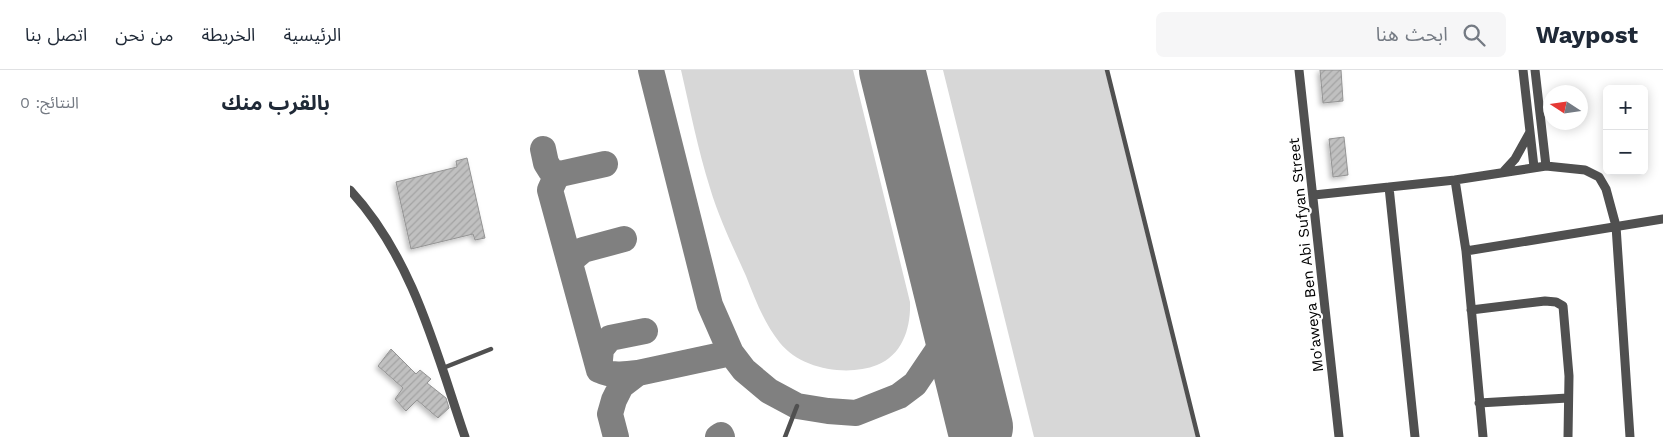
<!DOCTYPE html>
<html lang="ar">
<meta charset="utf-8">
<style>
body{margin:0;font-family:"Work Sans","Noto Sans Arabic",sans-serif;background:#f6f6f7;color:#1f2937;direction:rtl}
.controls{position:absolute;right:15px;top:15px;display:grid;overflow:hidden;border-radius:8px;box-shadow:0 2px 12px #0003}
.controls button{width:45px;height:45px;display:grid;place-items:center;padding:0;border:0;border-bottom:1px solid #e0e1e3;background:#fff;color:#1f2937;font:25px sans-serif}
.compass{position:absolute;left:1193px;top:15px;width:45px;height:45px;border-radius:50%;background:#fff;box-shadow:0 2px 12px #0003;rotate:282deg}
.list{margin:0;padding:0;list-style:none}
h2{display:flex;justify-content:space-between;align-items:center;height:65px;margin:0;padding:0 20px;font-size:21px}
h2 small{font-size:16px;font-weight:400;color:#747a83}
.icon{flex:none;width:28px;height:28px;fill:none;stroke:currentColor;stroke-width:2;stroke-linecap:round;stroke-linejoin:round}
.map{position:relative;flex:none;width:1313px;height:367px;overflow:hidden;direction:ltr}
header{display:flex;align-items:center;gap:30px;box-sizing:border-box;height:70px;padding:0 25px;background:#fff;border-bottom:1px solid #e0e1e3}
header strong{font-size:24px}
nav{display:flex;gap:28px;margin-inline-start:auto;font-size:18px}
.search{width:350px;height:45px;background:#f6f6f7;display:flex;align-items:center;gap:12px;box-sizing:border-box;padding:0 18px;border-radius:8px;color:#747a83;font-size:19px}
main{display:flex}
aside{flex:1;background:#fff}
.map>svg:first-child{display:block}
.grass{fill:#d7d7d7}
.lines{fill:none;stroke-linecap:round;stroke-linejoin:round}
.taxiway{stroke:#808080;stroke-width:26}
.runway{stroke:#808080;stroke-width:66}
.building{fill:url(#building-hatch);stroke:#949494;filter:url(#shadow)}
.lane{stroke:#505050;stroke-width:4.5}
.street{stroke:#505050;stroke-width:9}
.labels{text-anchor:middle;stroke-width:4.5;stroke-linejoin:round;paint-order:stroke}
.street-label{font-size:15px;fill:#000;stroke:#fff}
</style>
<header>
<strong>Waypost</strong>
<div class="search"><svg class="icon" aria-label="search" viewBox="0 0 24 24"><circle cx="10" cy="10" r="6"/><path d="M15 15l6 6"/></svg>ابحث هنا</div>
<nav><a>الرئيسية</a><a>الخريطة</a><a>من نحن</a><a>اتصل بنا</a></nav>
</header>
<main>
<div class="map">
<svg width="1313" height="367" viewBox="0 0 1313 367">
<defs>
<pattern id="building-hatch" width="6" height="6" patternUnits="userSpaceOnUse" patternTransform="scale(1.25)"><rect width="6" height="6" fill="#c0c0c0"/><path d="M-1 1l2-2M0 6l6-6M5 7l2-2" fill="none" stroke="#a3a3a3"/></pattern>
<filter id="shadow"><feDropShadow dx="-2.5" dy="2.5" stdDeviation="2.5" flood-color="#0004"/></filter>
</defs>
<rect width="100%" height="100%" fill="#fff"/>
<!-- grass -->
<path class="grass" d="M331 0H503L560 232C561 257 553 285 527 295 497 307 451 299 430 273 414 253 405 229 396 206 383 177 369 148 360 118 348 80 340 39 331 0Z
M593 0H755L846 367H684Z"/>
<g class="lines">
<!-- taxiway -->
<path class="taxiway" d="M301 0 360 235 381 283 394 300 419 321 447 336 478 341 506 343 549 326 565 314 590 277 598 225
M193 79 196 93 201 101 210 104
M255 94 210 104 205 109 200 120 249 300C262 306 273 305 288 303
M220 191 233 180 274 169
M249 300 251 279 260 268 295 261
M266 367 260 344 264 330 271 316 288 303 381 283
M368 367 371 365 372 367"/>
<!-- runway -->
<path class="runway" d="M542 0 630 357"/>
</g>
<!-- building -->
<path class="building" d="M970 0H991L993 31 973 33Z
M994 67 998 105 983 107 979 69Z
M117 88 135 168 125 170 123 164 61 179 46 112 107 97 106 91Z
M41 279 66 304 70 300 81 309 77 313 96 328 99 338 88 348 67 330 56 341 45 329 53 318 28 296Z"/>
<g class="lines">
<!-- lane -->
<path class="lane" d="M757 0 848 367
M93 298 141 279
M435 367 447 336"/>
<!-- street -->
<path class="street" d="M949 0 989 367
M1173 0 1184 97
M1185 0 1196 96
M1154 101 1165 89 1180 62
M1105 110 1116 181 1133 367
M1039 117 1065 367
M0 120C63 188 86 282 115 367
M964 125 1105 110 1196 96 1235 100 1249 107 1256 119 1266 156 1280 367
M1116 181 1313 149
M1121 240 1195 231 1206 232 1213 236 1219 306 1218 367
M1129 333 1218 328"/>
</g>
<g class="labels">
<!-- street labels -->
<g class="street-label">
<text transform="translate(956 185) rotate(-96)" y="5">Mo'aweya Ben Abi Sufyan Street</text>
</g>
</g>
</svg>
<div class="controls">
<button>+</button>
<button>−</button>
</div>
<svg class="compass" viewBox="-18 -18 36 36"><path d="M0-13l5 13h-10z" fill="#e53935"/><path d="M0 13l5-13h-10z" fill="#747a83"/></svg>
</div>
<aside>
<h2>بالقرب منك<small>النتائج: 0</small></h2>
<ul class="list">
</ul>
</aside>
</main>
